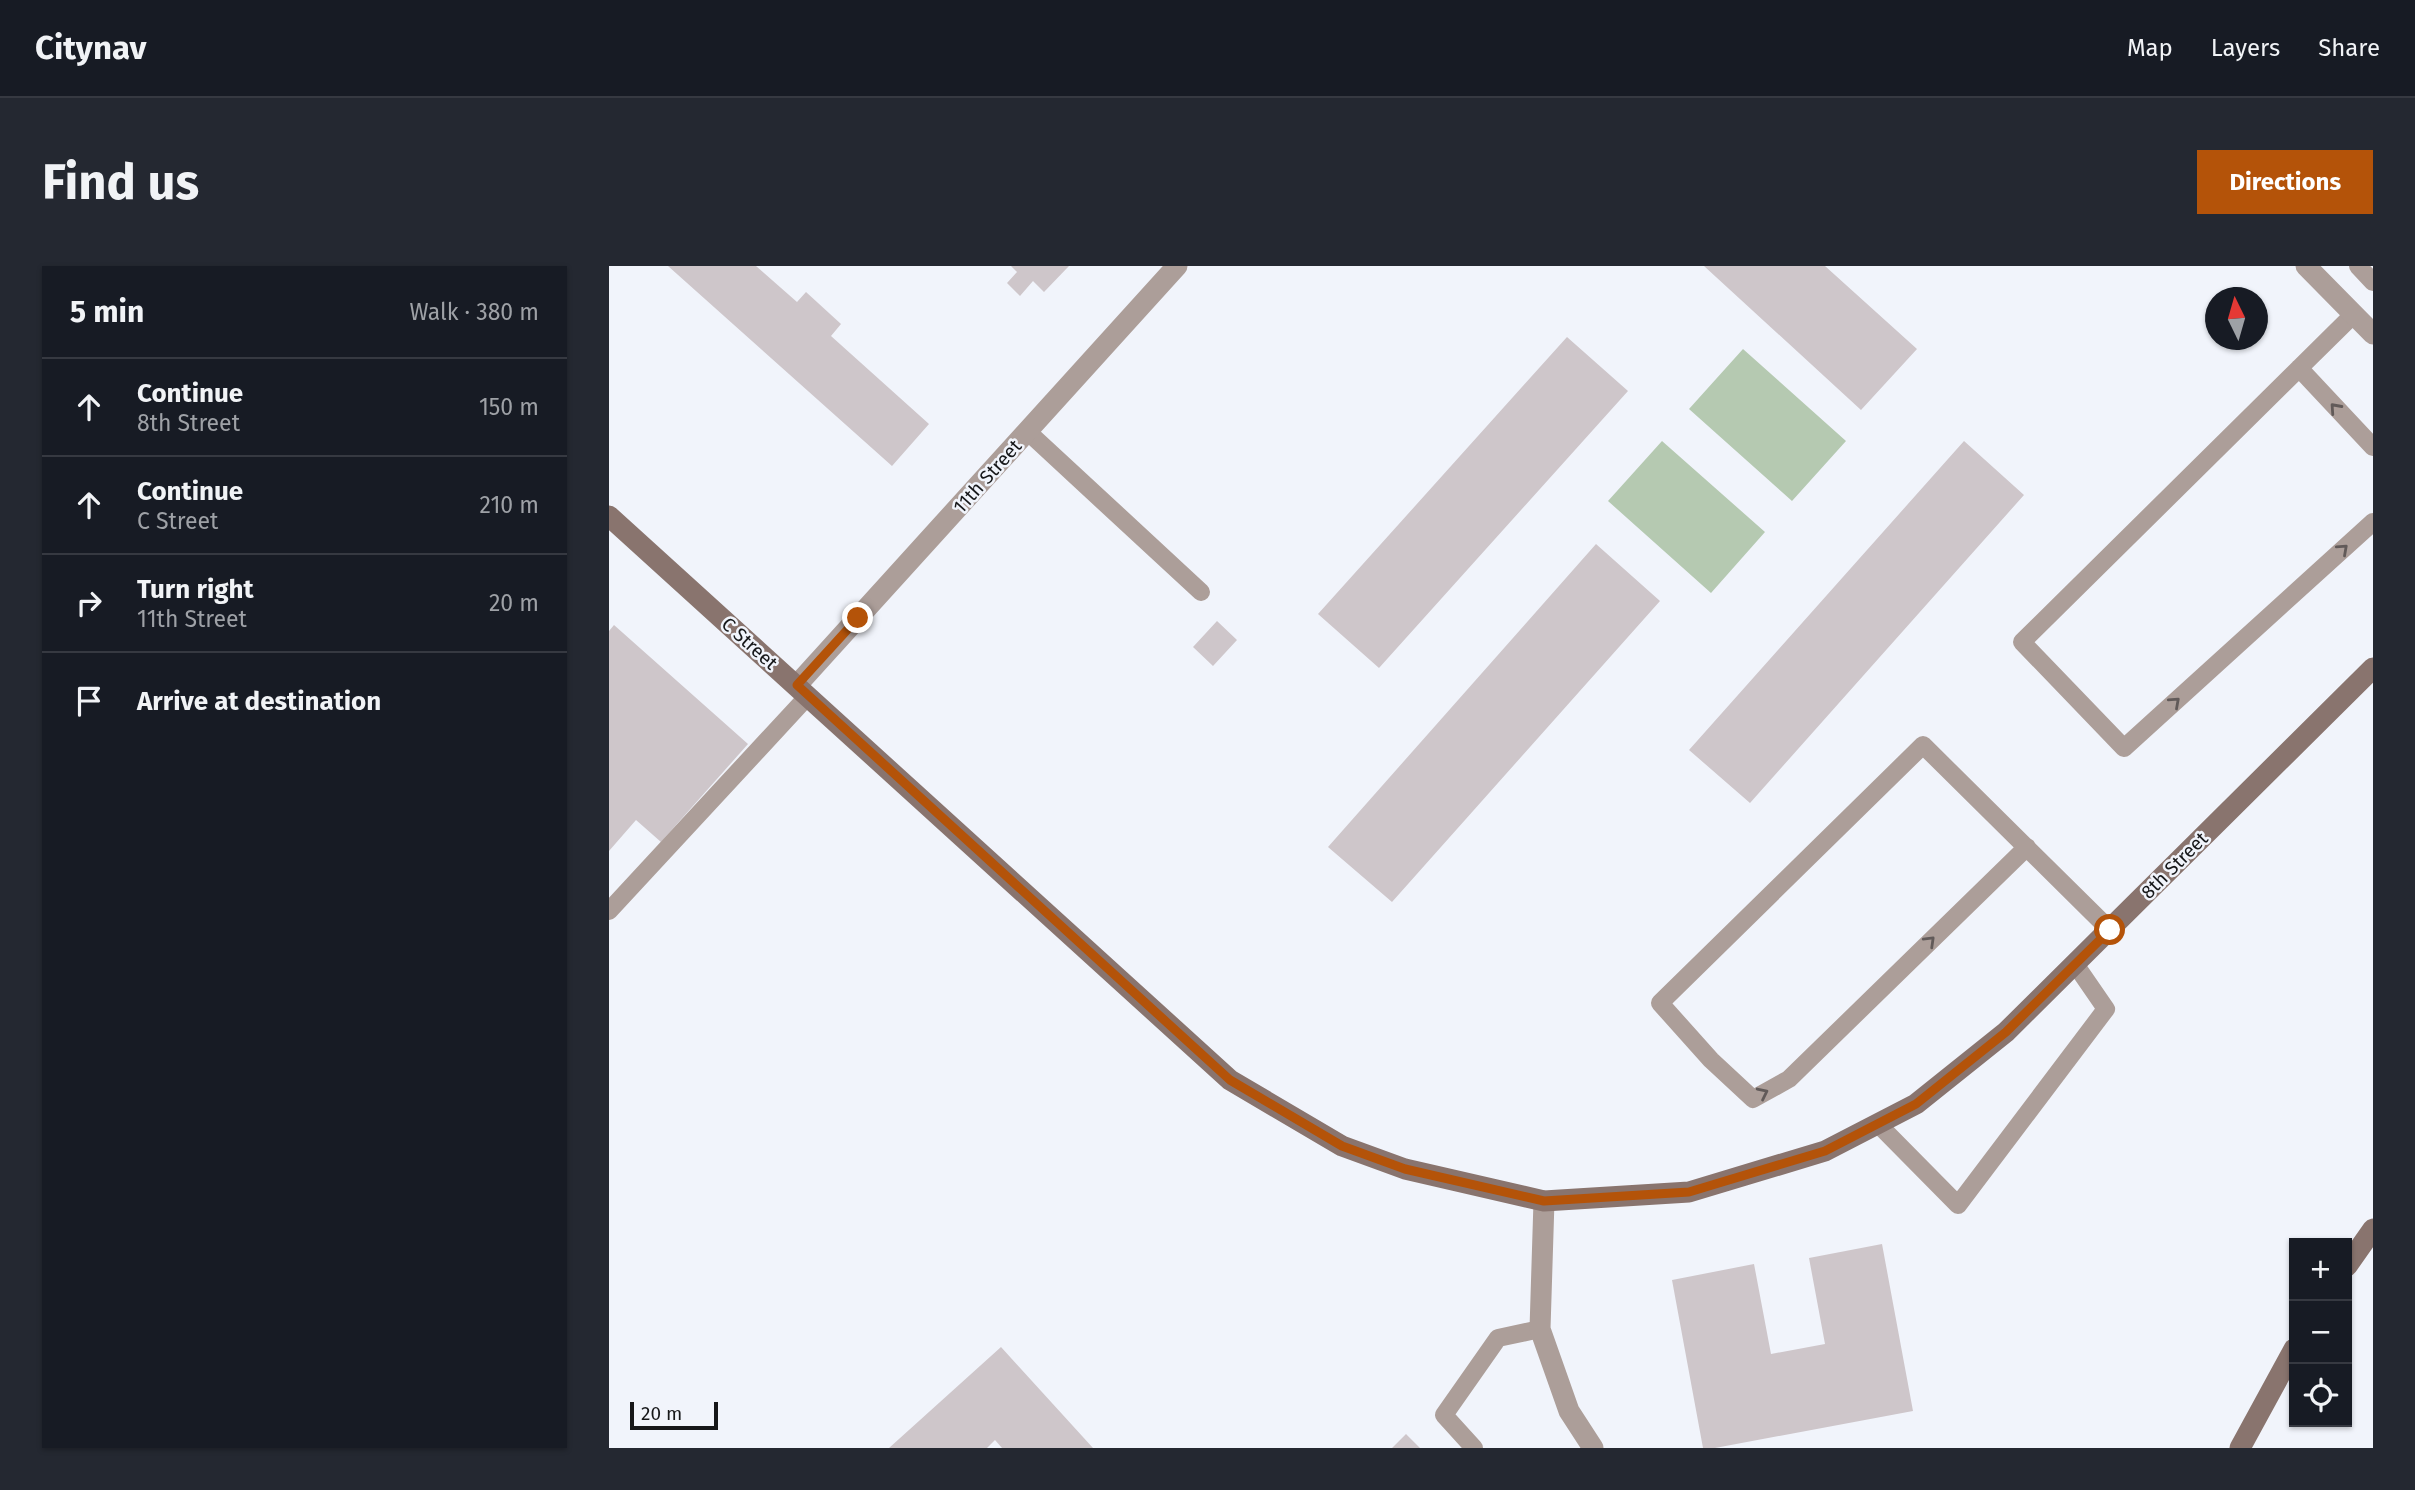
<!DOCTYPE html>
<meta charset="utf-8">
<style>
body{margin:0;font-family:"Fira Sans",sans-serif;background:#242831;color:#f1f3f6}
.controls{position:absolute;right:21px;bottom:21px;display:grid;overflow:hidden;border-radius:0px;box-shadow:0 2px 5px #0004}
.controls button{width:63px;height:63px;display:grid;place-items:center;padding:0;border:0;border-bottom:2px solid #363941;background:#171b24;color:#f1f3f6;font:35px sans-serif}
.compass{position:absolute;left:1596px;top:21px;width:63px;height:63px;border-radius:50%;background:#171b24;box-shadow:0 2px 5px #0004;rotate:355deg}
.scale{position:absolute;left:21px;bottom:18px;width:88px;box-sizing:border-box;padding-left:7px;border:4px solid #161719;border-top:0;font-size:19px;line-height:24px;white-space:nowrap;color:#161719;-webkit-text-stroke:5px #f1f4fb;paint-order:stroke}
.stop{position:absolute;width:21px;height:21px;margin:-16px;border:5px solid #b45309;border-radius:50%;background:#fff}
.stop.end{background:#b45309;border-color:#fff;box-shadow:0 2px 7px #0008}
.list{margin:0;padding:0;list-style:none}
h2{display:flex;justify-content:space-between;align-items:center;height:91px;margin:0;padding:0 28px;font-size:30px}
h2 small{font-size:23px;font-weight:400;color:#9ea1a6}
.list li{display:grid;grid-template-columns:46px 1fr auto;gap:21px;align-items:center;box-sizing:border-box;height:98px;padding:0 28px;border-top:2px solid #363941}
.list b{display:block;font-size:26px;white-space:nowrap}
.list p{margin:0;font-size:23px;white-space:nowrap;color:#9ea1a6}
.list em{font-size:23px;font-style:normal;color:#9ea1a6}
.icon{flex:none;width:38px;height:38px;fill:none;stroke:currentColor;stroke-width:2;stroke-linecap:round;stroke-linejoin:round}
.map{position:relative;flex:none;width:1764px;height:1182px;overflow:hidden;border-radius:0px}
header{display:flex;align-items:center;gap:42px;box-sizing:border-box;height:98px;padding:0 35px;background:#171b24;border-bottom:2px solid #363941}
header strong{font-size:33px}
nav{display:flex;gap:38px;margin-inline-start:auto;font-size:24px}
.intro{display:flex;align-items:center;justify-content:space-between;box-sizing:border-box;height:168px;padding:0 42px}
h1{margin:0;font-size:49px}
.button{padding:18px 32px;border-radius:0px;background:#b45309;color:#fff;font-size:24px;font-weight:700}
main{display:flex;gap:42px;padding:0 42px}
aside{flex:1;background:#171b24;border-radius:0px;box-shadow:0 2px 5px #0004}
.map>svg:first-child{display:block}
.green{fill:#b5c9b1}
.building{fill:#cec6ca}
.lines{fill:none;stroke-linecap:round;stroke-linejoin:round}
.lane{stroke:#ac9e99;stroke-width:18}
.street{stroke:#ac9e99;stroke-width:21}
.secondary{stroke:#89746e;stroke-width:21}
.oneway{stroke:#615a59}
.route{stroke:#b45309;stroke-width:9}
.labels{text-anchor:middle;stroke-width:5;stroke-linejoin:round;paint-order:stroke}
.street-label{font-size:19px;fill:#161719;stroke:#f1f4fb}
</style>
<header>
<strong>Citynav</strong>
<nav><a>Map</a><a>Layers</a><a>Share</a></nav>
</header>
<div class="intro"><h1>Find us</h1><a class="button">Directions</a></div>
<main>
<aside>
<h2>5 min<small>Walk · 380 m</small></h2>
<ul class="list">
<li><svg class="icon" aria-label="ahead" viewBox="0 0 24 24"><path d="M12 20V5M6 11l6-6 6 6"/></svg><div><b>Continue</b><p>8th Street</p></div><em>150 m</em></li>
<li><svg class="icon" aria-label="ahead" viewBox="0 0 24 24"><path d="M12 20V5M6 11l6-6 6 6"/></svg><div><b>Continue</b><p>C Street</p></div><em>210 m</em></li>
<li><svg class="icon" aria-label="right" viewBox="0 0 24 24"><path d="M7 20v-9h11M14 6l5 5-5 5"/></svg><div><b>Turn right</b><p>11th Street</p></div><em>20 m</em></li>
<li><svg class="icon" aria-label="arrive" viewBox="0 0 24 24"><path d="M6 21V4h12l-3 4 3 4H6"/></svg><div><b>Arrive at destination</b></div></li>
</ul>
</aside>
<div class="map">
<svg width="1764" height="1182" viewBox="0 0 1764 1182">
<rect width="100%" height="100%" fill="#f1f4fb"/>
<!-- green -->
<path class="green" d="M1134 83 1237 175 1183 235 1080 143Z
M1053 175 1156 266 1102 327 999 235Z"/>
<!-- building -->
<path class="building" d="M59 0H147L188 36 197 26 232 58 222 70 320 158 283 200Z
M402 0H460L435 26 424 15 411 30 398 17 408 6Z
M1095 0H1216L1308 83 1252 144Z
M958 71 1019 125 770 402 709 348Z
M1355 175 1415 229 1141 537 1080 484Z
M987 278 1051 335 783 636 719 581Z
M608 355 628 374 604 400 584 381Z
M5 359 139 478 52 576 27 554 0 585V365Z
M1273 978 1304 1145 1106 1182H1094L1063 1014 1145 998 1162 1088 1216 1078 1200 992Z
M392 1081 484 1182H393L386 1174 378 1182H280Z
M797 1168 811 1182H783Z"/>
<g class="lines">
<!-- lane -->
<path class="lane" d="M1749 0 1764 16
M1745 48 1413 376 1515 482 1764 256
M1690 102 1764 181
M418 165 592 326
M1418 581 1180 813 1144 833 1102 794 1051 737 1314 479 1501 664
M0 645 199 430
M1269 858 1349 939 1497 743 1466 698
M865 1182 835 1149 889 1072 931 1063"/>
<!-- street -->
<path class="street" d="M1697 0 1764 68
M188 419 568 0
M935 935 931 1063 960 1145 984 1182"/>
<!-- secondary -->
<path class="secondary" d="M0 250 621 814 733 880 796 903 935 935 1080 926 1216 885 1307 838 1397 766 1764 402
M1738 1000 1764 963
M1631 1182 1685 1083"/>
</g>
<!-- one-way arrows -->
<defs><path id="oneway-chevron" d="M-2-3.5L2.5 0L-2 3.5" fill="none" stroke-width="1.6" stroke-linecap="round" stroke-linejoin="round" transform="scale(1.75)"/></defs>
<g class="oneway">
<use href="#oneway-chevron" transform="translate(1726 142) rotate(-132)"/>
<use href="#oneway-chevron" transform="translate(1734 283) rotate(-42)"/>
<use href="#oneway-chevron" transform="translate(1566 436) rotate(-42)"/>
<use href="#oneway-chevron" transform="translate(1321 675) rotate(-44)"/>
<use href="#oneway-chevron" transform="translate(1154 827) rotate(-26)"/>
</g>
<g class="lines">
<!-- route -->
<path class="route" d="M249 352 188 419 621 814 733 880 796 903 935 935 1080 926 1216 885 1307 838 1397 766 1501 664"/>
</g>
<g class="labels">
<!-- street labels -->
<g class="street-label">
<text transform="translate(378 210) rotate(-48)" y="7">11th Street</text>
<text transform="translate(141 377) rotate(42)" y="7">C Street</text>
<text transform="translate(1565 599) rotate(-45)" y="7">8th Street</text>
</g>
</g>
</svg>
<div class="controls">
<button>+</button>
<button>−</button>
<button><svg class="icon" aria-label="locate" viewBox="0 0 24 24"><circle cx="12" cy="12" r="6"/><path d="M12 2v4M12 18v4M2 12h4M18 12h4"/></svg></button>
</div>
<svg class="compass" viewBox="-18 -18 36 36"><path d="M0-13l5 13h-10z" fill="#e53935"/><path d="M0 13l5-13h-10z" fill="#9ea1a6"/></svg>
<div class="scale">20 m</div>
<div class="stop" style="left:1501px;top:664px"></div>
<div class="stop end" style="left:249px;top:352px"></div>
</div>
</main>
